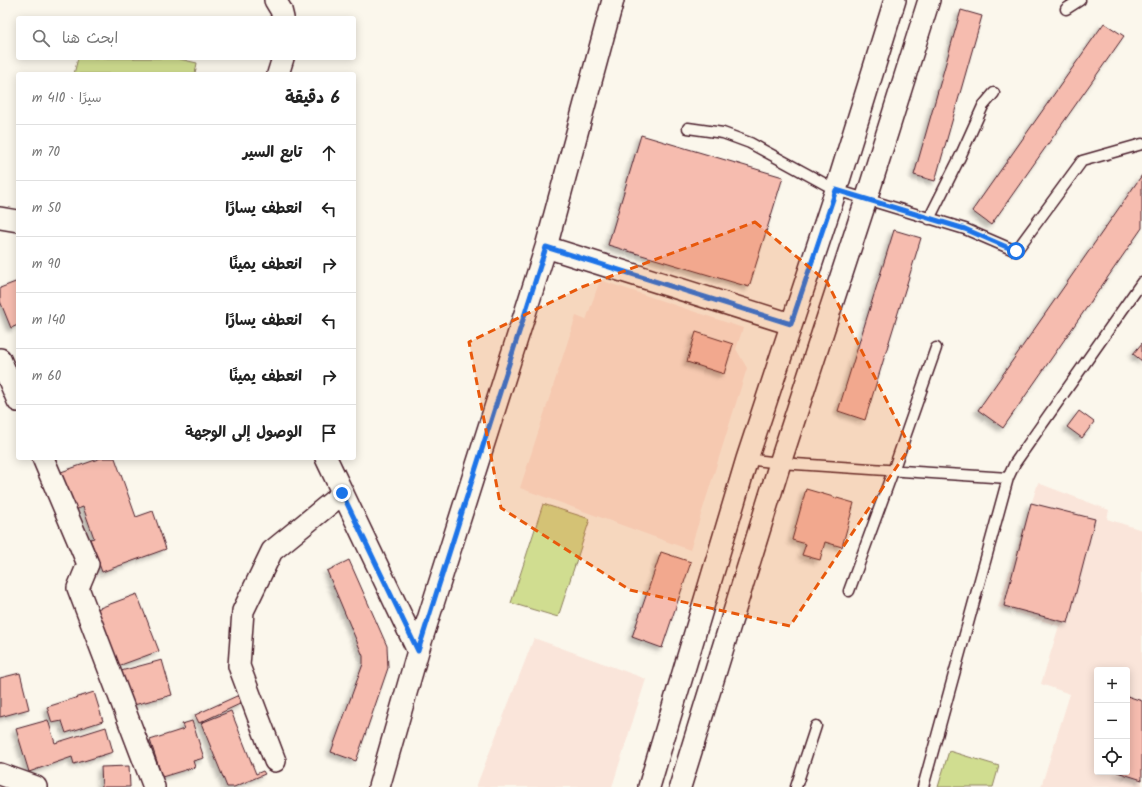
<!DOCTYPE html>
<html lang="ar">
<meta charset="utf-8">
<style>
body{margin:0;font-family:Kalam,"Playpen Sans Arabic",sans-serif;background:#f6f6f6;color:#222;direction:rtl}
.controls{position:absolute;right:12px;bottom:12px;display:grid;overflow:hidden;border-radius:4px;box-shadow:0 2px 10px #0003}
.controls button{width:36px;height:36px;display:grid;place-items:center;padding:0;border:0;border-bottom:1px solid #e0e0e0;background:#fff;color:#222;font:20px sans-serif}
.stop{position:absolute;width:12px;height:12px;margin:-9px;border:3px solid #1a73e8;border-radius:50%;background:#fff}
.stop.end{background:#1a73e8;border-color:#fff;box-shadow:0 1px 4px #0008}
.list{margin:0;padding:0;list-style:none}
h2{display:flex;justify-content:space-between;align-items:center;height:52px;margin:0;padding:0 16px;font-size:17px}
h2 small{font-size:13px;font-weight:400;color:#767676}
.list li{display:grid;grid-template-columns:26px 1fr auto;gap:12px;align-items:center;box-sizing:border-box;height:56px;padding:0 16px;border-top:1px solid #e0e0e0}
.list b{display:block;font-size:15px;white-space:nowrap}
.list em{font-size:13px;font-style:normal;color:#767676}
.icon{flex:none;width:22px;height:22px;fill:none;stroke:currentColor;stroke-width:2;stroke-linecap:round;stroke-linejoin:round}
.map{position:relative;flex:none;width:1142px;height:787px;overflow:hidden;direction:ltr}
.search{position:absolute;background:#fff;box-shadow:0 2px 10px #0003;left:16px;top:16px;width:340px;height:44px;display:flex;align-items:center;gap:10px;box-sizing:border-box;padding:0 14px;border-radius:4px;color:#767676;font-size:15px}
.panel{position:absolute;background:#fff;box-shadow:0 2px 10px #0003;left:16px;top:72px;width:340px;height:388px;border-radius:4px;direction:rtl}
.map>svg:first-child{display:block}
.built{fill:#fae5da;fill-rule:evenodd}
.green{fill:#d0dd90;stroke:#8d7e5e}
.building{fill:#f6bcaf;stroke:#4a1f2b;filter:url(#shadow)}
.lines{fill:none;stroke-linecap:round;stroke-linejoin:round}
.lane-casing{stroke:#4a1f2b;stroke-width:13}
.street-casing{stroke:#4a1f2b;stroke-width:24}
.lane{stroke:#fbf7ec;stroke-width:10}
.street{stroke:#fbf7ec;stroke-width:21}
.route{stroke:#1a73e8;stroke-width:5}
.marked{fill:#e8590c;fill-opacity:0.2;stroke:#e8590c;stroke-width:3;stroke-dasharray:8 5;stroke-linejoin:round}
</style>
<div class="map">
<svg width="1142" height="787" viewBox="0 0 1142 787">
<defs>
<filter id="shadow"><feDropShadow dx="-3.5" dy="3.5" stdDeviation="2" flood-color="#0004"/></filter>
</defs>
<rect width="100%" height="100%" fill="#fbf7ec"/>
<filter id="ink" filterUnits="userSpaceOnUse"><feTurbulence type="fractalNoise" baseFrequency=".025" numOctaves="2"/><feDisplacementMap in="SourceGraphic" scale="8" xChannelSelector="R" yChannelSelector="G"/><feConvolveMatrix kernelMatrix="1 2 1 2 8 2 1 2 1" color-interpolation-filters="sRGB"/></filter>
<g filter="url(#ink)">
<!-- built -->
<path class="built" d="M600 280 743 328 736 349 747 368 690 550 520 488 576 316 586 320Z
M1038 483 1109 510 1107 519 1142 530V787H1041L1070 694 1041 684 1059 626 998 607ZM1097 670H1127V772H1097Z
M534 638 646 679 612 787H476Z"/>
<!-- green -->
<path class="green" d="M78 58H175L197 63 195 74H74Z
M543 504 590 519 558 617 511 603Z
M949 751 999 766 993 787H938Z"/>
<!-- building -->
<path class="building" d="M961 10 982 16 935 181 914 175Z
M1104 23 1124 36 991 225 972 211Z
M641 135 783 177 749 287 608 245Z
M1142 175V228L1003 428 978 410Z
M894 230 921 238 865 420 838 411Z
M18 281V325L11 328 0 301V288Z
M696 332 733 344 724 374 687 362Z
M1142 343V361L1133 354Z
M1079 411 1094 422 1082 438 1067 427Z
M101 458H115L136 517 153 511 166 549 102 572 90 539 94 538 83 507 75 510 61 472Z
M806 489 854 503 842 547 825 542 820 560 802 555 806 544 792 540Z
M1031 503 1095 519 1068 623 1004 606Z
M661 552 691 562 662 648 632 637Z
M349 560 387 646 388 668 356 761 331 752 363 664V656L327 571Z
M137 594 159 651 110 669 89 612Z
M162 660 172 695 126 707 117 672Z
M20 673 29 709 0 717V678Z
M94 692 103 721 66 733 62 721 52 723 47 707Z
M239 695 242 703 199 723 195 715Z
M1127 696 1142 701V780L1117 772H1127Z
M231 711 256 774 263 771 265 774 234 787H227L201 723Z
M48 720 55 743 106 727 113 752 74 764 72 757 29 772 16 729Z
M192 721 204 758 193 761 195 767 162 777 150 740 184 729 182 724Z
M129 766 130 787H102L101 767Z"/>
<g class="lines">
<!-- lane casing -->
<g class="lane-casing">
<path id="lane" d="M1066 9 1080 0
M688 128 723 133 750 143 836 190 965 229 1016 251 1082 161 1142 144
M929 219 960 157 983 106 994 93
M747 459 780 463 1008 478
M849 591 893 471 936 348
M796 787 816 726
M923 787 1008 478 1015 463 1142 282"/>
</g>
<!-- street casing -->
<g class="street-casing">
<path id="street" d="M275 0 281 10 283 18
M278 74 283 58
M0 218 18 221
M546 247 791 324
M0 359 18 401
M43 458 88 564 78 588 154 787
M326 458 418 651
M275 761 239 666 243 611 272 551 343 493
M0 774 36 787
M379 787 418 651 546 247 613 0
M649 787 747 459 836 190 895 0
M680 787 780 463 866 200 929 0"/>
</g>
<!-- lane -->
<use href="#lane" class="lane"/>
<!-- street -->
<use href="#street" class="street"/>
</g>
</g>
<g class="lines" filter="url(#ink)">
<!-- route -->
<path class="route" d="M342 493 418 651 546 247 791 324 836 190 965 229 1016 251"/>
</g>
<!-- marked area -->
<path class="marked" d="M755 222 827 282 910 447 790 626 630 590 501 508 469 342 582 287Z"/>
</svg>
<div class="controls">
<button>+</button>
<button>−</button>
<button><svg class="icon" aria-label="locate" viewBox="0 0 24 24"><circle cx="12" cy="12" r="6"/><path d="M12 2v4M12 18v4M2 12h4M18 12h4"/></svg></button>
</div>
<div class="stop" style="left:1016px;top:251px"></div>
<div class="stop end" style="left:342px;top:493px"></div>
<div class="search"><svg class="icon" aria-label="search" viewBox="0 0 24 24"><circle cx="10" cy="10" r="6"/><path d="M15 15l6 6"/></svg>ابحث هنا</div>
<section class="panel">
<h2>6 دقيقة<small>سيرًا · 410 m</small></h2>
<ul class="list">
<li><svg class="icon" aria-label="ahead" viewBox="0 0 24 24"><path d="M12 20V5M6 11l6-6 6 6"/></svg><div><b>تابع السير</b></div><em>70 m</em></li>
<li><svg class="icon" aria-label="left" viewBox="0 0 24 24"><path d="M17 20v-9H6M10 6l-5 5 5 5"/></svg><div><b>انعطف يسارًا</b></div><em>50 m</em></li>
<li><svg class="icon" aria-label="right" viewBox="0 0 24 24"><path d="M7 20v-9h11M14 6l5 5-5 5"/></svg><div><b>انعطف يمينًا</b></div><em>90 m</em></li>
<li><svg class="icon" aria-label="left" viewBox="0 0 24 24"><path d="M17 20v-9H6M10 6l-5 5 5 5"/></svg><div><b>انعطف يسارًا</b></div><em>140 m</em></li>
<li><svg class="icon" aria-label="right" viewBox="0 0 24 24"><path d="M7 20v-9h11M14 6l5 5-5 5"/></svg><div><b>انعطف يمينًا</b></div><em>60 m</em></li>
<li><svg class="icon" aria-label="arrive" viewBox="0 0 24 24"><path d="M6 21V4h12l-3 4 3 4H6"/></svg><div><b>الوصول إلى الوجهة</b></div></li>
</ul>
</section>
</div>
